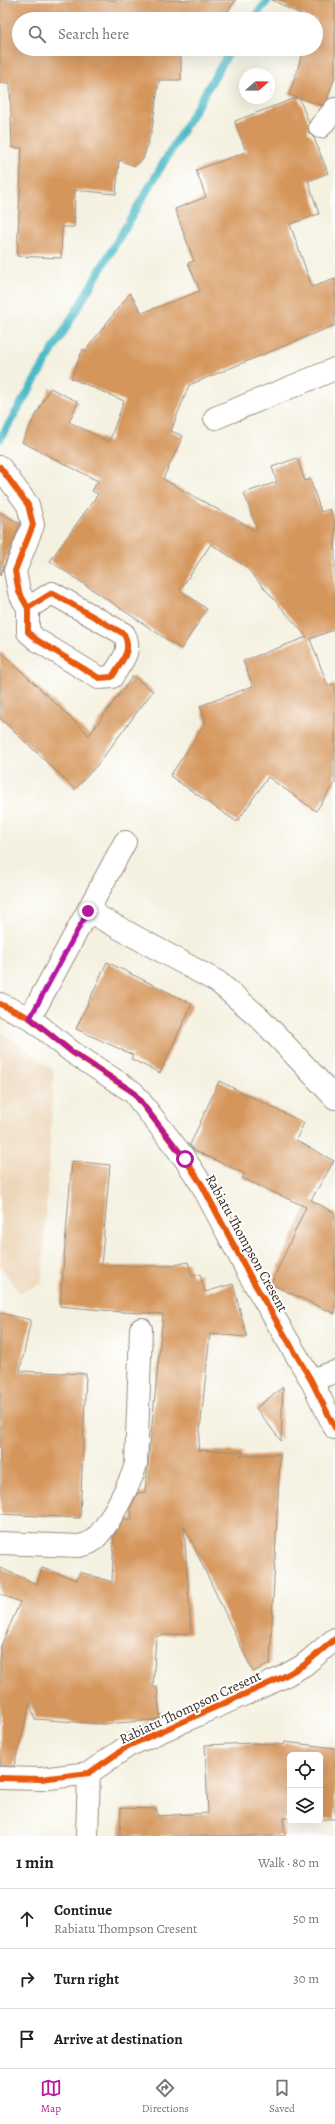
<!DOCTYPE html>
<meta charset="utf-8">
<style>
body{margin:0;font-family:Alegreya,serif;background:#f6f6f6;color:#202124}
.controls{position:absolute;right:12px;bottom:12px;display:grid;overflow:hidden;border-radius:6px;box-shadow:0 4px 16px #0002}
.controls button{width:36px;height:36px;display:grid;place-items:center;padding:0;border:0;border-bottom:1px solid #e0e0e0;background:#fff;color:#202124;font:20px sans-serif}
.compass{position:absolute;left:239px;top:68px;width:36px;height:36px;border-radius:50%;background:#fff;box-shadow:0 4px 16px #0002;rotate:70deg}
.stop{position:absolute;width:12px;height:12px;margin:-9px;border:3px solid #b5179e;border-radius:50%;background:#fff}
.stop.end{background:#b5179e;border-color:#fff;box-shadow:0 1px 4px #0008}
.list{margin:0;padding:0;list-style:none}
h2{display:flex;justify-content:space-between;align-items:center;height:52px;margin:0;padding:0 16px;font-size:17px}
h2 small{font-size:13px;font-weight:400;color:#757577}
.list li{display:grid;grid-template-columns:26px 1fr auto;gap:12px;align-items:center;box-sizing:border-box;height:60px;padding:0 16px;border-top:1px solid #e0e0e0}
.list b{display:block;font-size:15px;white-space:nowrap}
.list p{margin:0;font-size:13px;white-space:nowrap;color:#757577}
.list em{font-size:13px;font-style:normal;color:#757577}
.icon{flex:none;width:22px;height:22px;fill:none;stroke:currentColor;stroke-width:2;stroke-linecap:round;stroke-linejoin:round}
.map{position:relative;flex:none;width:335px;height:1836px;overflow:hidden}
.search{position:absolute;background:#fff;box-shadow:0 4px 16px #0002;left:12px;right:12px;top:12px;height:44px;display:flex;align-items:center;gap:10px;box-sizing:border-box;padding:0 14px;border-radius:22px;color:#757577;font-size:15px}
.sheet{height:232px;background:#fff}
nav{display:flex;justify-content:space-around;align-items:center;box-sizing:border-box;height:56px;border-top:1px solid #e0e0e0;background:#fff;font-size:11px;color:#757577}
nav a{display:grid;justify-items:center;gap:2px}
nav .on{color:#b5179e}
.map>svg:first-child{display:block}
.built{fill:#edd7ba}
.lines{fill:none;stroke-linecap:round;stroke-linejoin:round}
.stream{stroke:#4cb9c6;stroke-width:8}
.building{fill:#d5965b}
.minor-casing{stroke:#988e7f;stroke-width:24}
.minor{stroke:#fff;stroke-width:22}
.cycleway-casing{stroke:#fff;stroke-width:8}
.cycleway{stroke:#e8590c;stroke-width:6}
.route{stroke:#b5179e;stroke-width:5}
.labels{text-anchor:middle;stroke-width:4;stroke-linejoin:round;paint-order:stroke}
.street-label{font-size:14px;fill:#3b2a1e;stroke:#fff}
</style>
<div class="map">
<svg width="335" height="1836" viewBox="0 0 335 1836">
<rect width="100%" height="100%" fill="#fff"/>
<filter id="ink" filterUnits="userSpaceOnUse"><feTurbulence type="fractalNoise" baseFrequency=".025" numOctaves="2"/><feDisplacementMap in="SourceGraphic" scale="8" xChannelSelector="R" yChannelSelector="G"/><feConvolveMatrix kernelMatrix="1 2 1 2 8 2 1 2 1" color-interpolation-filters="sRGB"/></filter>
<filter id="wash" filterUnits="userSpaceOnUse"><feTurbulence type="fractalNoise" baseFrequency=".012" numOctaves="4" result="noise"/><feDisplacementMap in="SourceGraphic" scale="16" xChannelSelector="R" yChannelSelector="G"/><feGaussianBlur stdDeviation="0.9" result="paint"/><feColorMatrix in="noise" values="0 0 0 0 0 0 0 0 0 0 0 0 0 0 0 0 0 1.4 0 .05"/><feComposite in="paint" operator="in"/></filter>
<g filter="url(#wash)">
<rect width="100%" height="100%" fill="#f4f1e0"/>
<!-- built -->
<path class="built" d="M0 1030 54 1071 42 1284 19 1292 0 1266Z"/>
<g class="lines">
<!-- stream -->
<path class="stream" d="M253 19 268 0
M0 439 231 49"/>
</g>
<g id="blocks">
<!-- building -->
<path class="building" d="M0 0H236L222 19H19V49H181V80H159L152 129 143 159 135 166 119 160 116 194 75 190 74 227H62L61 258 17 256 22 148H12L10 83H0Z
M272 0H335V76L327 100 322 105 299 98 309 123 308 132 314 138 328 173 308 181 319 214 290 224 312 287 335 279V325L189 385 171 431 183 436 163 479 258 532 244 493 277 482 272 467 297 458 305 481 310 479 321 512 330 509 335 522V629L310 639 328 686 335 684V783L316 811 268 777 237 822 170 776 206 722 200 706 253 686 243 661 307 637 245 566 211 544 180 590 207 609 181 649 50 561 98 494 92 491 98 481 22 442 50 388 78 402 69 422 109 442 124 401 71 378 83 349 85 351 130 293 142 313 200 291 188 263 194 261 175 209 206 197 196 170 246 152 235 121 298 97 289 95 304 49H316V19H310Z
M0 512 20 524 0 576Z
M0 651 89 735 133 676 153 691 98 764 75 789 0 718Z
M107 962 192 1004 160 1073 131 1059 133 1055 76 1029Z
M219 1081 304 1123 296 1140 334 1161 311 1200 335 1213V1314L271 1284 306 1207 242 1178 245 1174 194 1150 190 1145Z
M72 1161 110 1165 101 1266H171L188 1262 192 1276 200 1274 205 1292 233 1284 247 1337 210 1334 198 1450 244 1452 240 1456 280 1454 270 1664 253 1672 184 1526 191 1633 156 1636 153 1687H157L160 1718 155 1720 103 1724 35 1719 30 1703 14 1766H0V1648L20 1602 0 1594V1568L37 1584 42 1568 77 1580 80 1572 112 1582 114 1535 124 1519H132L131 1506 138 1493 145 1492 148 1465 163 1314 122 1312 60 1306Z
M0 1313 31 1320 20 1371 86 1374 80 1518 0 1514Z
M283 1387 281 1441 256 1408Z
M285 1742 335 1748V1819H320V1755H290V1818H283L285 1836H120L121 1808 157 1809V1816L208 1813 205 1745 254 1743 284 1745Z"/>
</g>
</g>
<g filter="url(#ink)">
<use href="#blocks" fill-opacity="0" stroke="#988e7f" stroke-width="1"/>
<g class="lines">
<!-- minor casing -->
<g class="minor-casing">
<path id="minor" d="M320 127 335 109
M215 418 335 369
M0 467 28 505 33 525 15 571 19 592 28 608V632L37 640 99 678 112 677C121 662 133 651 124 634L52 593 28 608
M88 911 218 982 260 1018 335 1098
M0 1004 30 1018 72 1052 133 1092 185 1159 202 1185 250 1276 311 1380 335 1428
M30 1018 125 842
M311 1380 335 1372
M0 1543 79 1546C83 1545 88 1544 91 1542 106 1532 131 1482 136 1464L141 1329
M0 1778 41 1779 89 1773 128 1746 281 1678 304 1665 335 1639
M87 1836 89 1773"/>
</g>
<!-- minor -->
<use href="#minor" class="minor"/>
<!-- cycleway casing -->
<g class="cycleway-casing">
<path id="cycleway" d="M0 467 28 505 33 525 15 571 19 592 28 608V632L37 640 99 678 112 677C121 662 133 651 124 634L52 593 28 608
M0 1004 30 1018 72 1052 133 1092 185 1159 202 1185 250 1276 311 1380 335 1428
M0 1778 41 1779 89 1773 128 1746 281 1678 304 1665 335 1639"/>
</g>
<!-- cycleway -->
<use href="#cycleway" class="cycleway"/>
</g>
</g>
<g class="lines" filter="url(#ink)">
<!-- route -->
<path class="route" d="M88 911 30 1018 72 1052 133 1092 185 1159"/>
</g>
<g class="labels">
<!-- street labels -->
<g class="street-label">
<text transform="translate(247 1243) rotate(61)" y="5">Rabiatu Thompson Cresent</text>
<text transform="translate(190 1707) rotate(-25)" y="5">Rabiatu Thompson Cresent</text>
</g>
</g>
</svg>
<div class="controls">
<button><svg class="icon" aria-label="locate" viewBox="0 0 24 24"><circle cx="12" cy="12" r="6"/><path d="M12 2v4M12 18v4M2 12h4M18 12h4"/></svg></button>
<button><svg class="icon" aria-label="layers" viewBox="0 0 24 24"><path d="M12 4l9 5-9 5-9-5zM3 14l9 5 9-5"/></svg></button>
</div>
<svg class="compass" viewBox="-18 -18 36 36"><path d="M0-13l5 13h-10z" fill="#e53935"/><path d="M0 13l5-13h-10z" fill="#757577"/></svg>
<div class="stop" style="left:185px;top:1159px"></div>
<div class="stop end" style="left:88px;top:911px"></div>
<div class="search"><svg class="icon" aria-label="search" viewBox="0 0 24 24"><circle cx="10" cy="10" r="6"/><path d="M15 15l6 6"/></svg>Search here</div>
</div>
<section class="sheet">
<h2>1 min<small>Walk · 80 m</small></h2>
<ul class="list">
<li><svg class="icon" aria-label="ahead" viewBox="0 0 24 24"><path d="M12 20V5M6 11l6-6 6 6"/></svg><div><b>Continue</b><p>Rabiatu Thompson Cresent</p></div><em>50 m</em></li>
<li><svg class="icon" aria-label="right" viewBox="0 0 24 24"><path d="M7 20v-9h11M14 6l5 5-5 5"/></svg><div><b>Turn right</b></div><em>30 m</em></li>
<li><svg class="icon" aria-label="arrive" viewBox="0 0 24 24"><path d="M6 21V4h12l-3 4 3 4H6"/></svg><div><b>Arrive at destination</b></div></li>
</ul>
</section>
<nav>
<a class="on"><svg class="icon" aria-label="map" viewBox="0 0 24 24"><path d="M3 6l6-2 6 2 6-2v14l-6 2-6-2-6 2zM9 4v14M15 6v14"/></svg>Map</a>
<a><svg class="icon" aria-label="directions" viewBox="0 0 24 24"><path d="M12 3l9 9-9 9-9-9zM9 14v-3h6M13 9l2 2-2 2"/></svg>Directions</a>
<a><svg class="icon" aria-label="saved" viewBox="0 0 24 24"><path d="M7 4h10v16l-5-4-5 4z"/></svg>Saved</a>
</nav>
